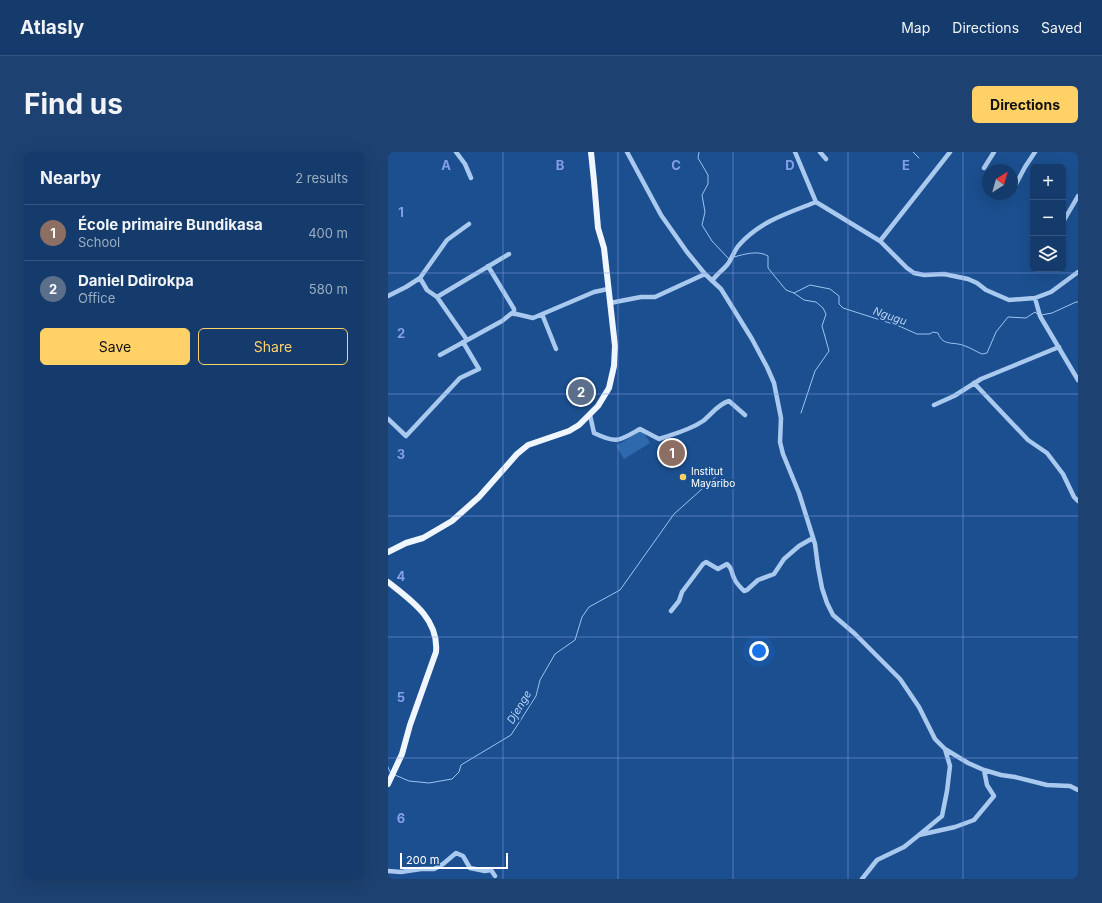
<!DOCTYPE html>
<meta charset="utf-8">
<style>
body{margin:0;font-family:Inter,sans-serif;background:#1d4271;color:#f1f3f6}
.controls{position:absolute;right:12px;top:12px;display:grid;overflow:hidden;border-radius:6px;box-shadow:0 4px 16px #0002}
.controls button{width:36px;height:36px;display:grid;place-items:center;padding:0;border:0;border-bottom:1px solid #33557e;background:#143b6b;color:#f1f3f6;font:20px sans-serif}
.compass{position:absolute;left:594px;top:12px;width:36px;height:36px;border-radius:50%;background:#143b6b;box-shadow:0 4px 16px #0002;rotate:37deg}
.scale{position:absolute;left:12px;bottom:10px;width:108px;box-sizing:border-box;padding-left:4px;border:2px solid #fff;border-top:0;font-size:11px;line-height:14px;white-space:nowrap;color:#fff;-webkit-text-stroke:3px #1b4f8f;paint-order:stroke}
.you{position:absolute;left:371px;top:499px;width:14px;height:14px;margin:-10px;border:3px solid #fff;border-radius:50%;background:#1a73e8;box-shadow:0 0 0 6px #1a73e833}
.badge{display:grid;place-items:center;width:26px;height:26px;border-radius:50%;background:#ffd166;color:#fff;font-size:13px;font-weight:700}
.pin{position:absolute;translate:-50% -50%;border:2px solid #fff;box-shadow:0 1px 4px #0006}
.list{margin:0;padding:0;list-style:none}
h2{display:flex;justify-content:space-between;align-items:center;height:52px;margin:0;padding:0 16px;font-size:17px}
h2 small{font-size:13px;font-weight:400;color:#9dadc1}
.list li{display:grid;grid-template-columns:26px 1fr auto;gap:12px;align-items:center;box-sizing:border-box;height:56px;padding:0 16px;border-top:1px solid #33557e}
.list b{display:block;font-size:15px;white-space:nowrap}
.list p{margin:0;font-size:13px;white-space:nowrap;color:#9dadc1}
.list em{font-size:13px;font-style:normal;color:#9dadc1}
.actions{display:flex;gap:8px;padding:12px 16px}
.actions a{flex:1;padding:9px 0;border:1px solid #ffd166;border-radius:6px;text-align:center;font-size:14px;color:#ffd166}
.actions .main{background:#ffd166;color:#111}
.icon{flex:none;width:22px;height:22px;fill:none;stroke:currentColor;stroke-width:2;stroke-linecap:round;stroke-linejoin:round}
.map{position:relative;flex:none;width:690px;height:727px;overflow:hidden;border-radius:6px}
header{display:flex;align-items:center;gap:24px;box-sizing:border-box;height:56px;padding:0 20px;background:#143b6b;border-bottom:1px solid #33557e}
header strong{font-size:19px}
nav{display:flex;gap:22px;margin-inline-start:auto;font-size:14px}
.intro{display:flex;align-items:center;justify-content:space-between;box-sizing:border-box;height:96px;padding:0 24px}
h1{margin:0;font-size:28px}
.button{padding:10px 18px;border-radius:6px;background:#ffd166;color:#111;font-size:14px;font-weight:700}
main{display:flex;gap:24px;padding:0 24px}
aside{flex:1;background:#143b6b;border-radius:6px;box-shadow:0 4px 16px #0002}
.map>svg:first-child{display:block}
.green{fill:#2e69ad}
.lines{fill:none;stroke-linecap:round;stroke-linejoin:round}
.stream{stroke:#9cc4f0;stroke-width:1}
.minor{stroke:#a9c9ee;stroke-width:4.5}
.major{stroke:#f0f6ff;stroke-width:6}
.grid{fill:none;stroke:#839eea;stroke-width:1;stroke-opacity:0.55}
.poi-dot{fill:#ffd166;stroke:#1b4f8f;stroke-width:1.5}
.labels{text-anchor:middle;stroke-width:4;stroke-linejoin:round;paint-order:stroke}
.poi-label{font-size:10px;fill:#fff;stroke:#1b4f8f;text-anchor:start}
.water-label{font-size:11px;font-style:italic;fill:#b5d3f5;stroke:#1b4f8f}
.grid-label{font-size:13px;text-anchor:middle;font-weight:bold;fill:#839eea;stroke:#1b4f8f;stroke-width:4;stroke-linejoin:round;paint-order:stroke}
</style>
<header>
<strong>Atlasly</strong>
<nav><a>Map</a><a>Directions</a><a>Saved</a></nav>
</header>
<div class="intro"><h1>Find us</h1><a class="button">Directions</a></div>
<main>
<aside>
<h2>Nearby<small>2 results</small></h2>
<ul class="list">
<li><span class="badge" style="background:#8d6e63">1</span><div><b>École primaire Bundikasa</b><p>School</p></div><em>400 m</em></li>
<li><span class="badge" style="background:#5c6f8a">2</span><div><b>Daniel Ddirokpa</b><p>Office</p></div><em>580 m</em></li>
</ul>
<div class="actions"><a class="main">Save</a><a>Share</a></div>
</aside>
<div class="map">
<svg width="690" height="727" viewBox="0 0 690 727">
<rect width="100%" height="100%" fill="#1b4f8f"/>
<!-- green -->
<path class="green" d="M254 278 262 291 236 307 228 294Z"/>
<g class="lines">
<!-- stream -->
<path class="stream" d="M311 0 310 6 320 23V32L314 43 317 60 314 73 324 89 341 107
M525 0 531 6
M346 105C357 102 370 98 380 104V116L398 138 406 141 416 148 428 150 435 156 438 162 434 174 441 199 427 219 413 261
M406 141 422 133 442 137 451 144V152L455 156 511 174 529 182H542L545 180 550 181C555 195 566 189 577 194 583 196 589 200 594 202L599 201 608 180 620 165 638 166 647 160 649 162
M653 163 664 161 688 150H690
M0 615 2 620
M7 623 21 629 41 631 64 627 71 620 73 613 123 583 148 544 152 528 167 502 187 488 194 465 201 455 232 438 286 362 332 321"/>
<!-- minor -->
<path class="minor" d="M68 0 77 12 83 26
M239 0 273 63 299 100 317 122 333 137 364 187 379 215 386 231 393 266 392 290 395 302 411 341 427 392 430 415 434 436 439 451 445 463 467 482 512 527 531 555 547 587 557 597 580 611 596 618 613 623 627 625 659 633 682 634 690 638
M407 0 428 50 492 89 519 116 526 121 536 123 556 122 580 127 589 131 598 138 621 148 647 146 663 140 690 120
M432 0 438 7
M596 16 606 0
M628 32 637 15 647 0
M675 70 690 44
M492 89 562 0
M100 114 126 157V162
M32 126 39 138 49 145 79 188
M324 129C328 123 334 119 339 113 344 107 346 98 352 92 373 69 400 61 428 50
M0 144 18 135 32 126 59 88 81 72
M49 145 121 102
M647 146 652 164 690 228
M222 151 253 145H267L317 122
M154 162 168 197
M52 203 114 169 124 161 145 166 206 140 220 137
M586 231 640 288 659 301 675 322 686 345 690 349
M546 253 566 244 593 227 671 195
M202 263 206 281C229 292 231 289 252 277L271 287C286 282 302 278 315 269 324 262 330 252 341 249L357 263
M0 267 18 284 72 226 91 217 75 190
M283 459 291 449 294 440 315 412 318 410 330 417 339 412C345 417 343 420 346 426 348 431 353 436 356 439L359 438 370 428 386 422 396 407 411 394 425 386
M531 683 554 664 559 639 562 614 557 597
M0 719 13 720 33 717H46L55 712 68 701 75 704 82 716 97 719 103 718 107 724
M474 727 489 708 516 695 531 683 567 675 586 668 606 644 599 633 596 618"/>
<!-- major -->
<path class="major" d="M0 400 18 391 35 386 64 369 91 345 129 302 140 293 181 279 191 273 210 254 221 236 226 214 227 194 216 96 210 76 206 29 203 0
M0 430C23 448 51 467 48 500L22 573 14 602 0 632"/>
</g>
<!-- grid -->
<path class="grid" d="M115 0V727M230 0V727M345 0V727M460 0V727M575 0V727M0 121H690M0 242H690M0 364H690M0 485H690M0 606H690"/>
<!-- markers -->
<circle class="poi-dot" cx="295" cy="325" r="4"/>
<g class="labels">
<!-- poi labels -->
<g class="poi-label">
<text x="303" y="323">Institut<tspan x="303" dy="12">Mayaribo</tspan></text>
</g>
<!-- water labels -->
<g class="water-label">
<text transform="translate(502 164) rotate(19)" y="4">Ngugu</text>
<text transform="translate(131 555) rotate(-59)" y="4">Djenge</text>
</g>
</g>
<g class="grid-label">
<text x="58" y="18">A</text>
<text x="172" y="18">B</text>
<text x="288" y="18">C</text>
<text x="402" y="18">D</text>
<text x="518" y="18">E</text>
<text x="13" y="65">1</text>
<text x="13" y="186">2</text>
<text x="13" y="307">3</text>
<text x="13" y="429">4</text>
<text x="13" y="550">5</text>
<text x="13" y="671">6</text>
</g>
</svg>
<div class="controls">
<button>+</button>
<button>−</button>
<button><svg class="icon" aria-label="layers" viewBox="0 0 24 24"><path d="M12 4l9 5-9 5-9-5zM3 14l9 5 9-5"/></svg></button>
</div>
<svg class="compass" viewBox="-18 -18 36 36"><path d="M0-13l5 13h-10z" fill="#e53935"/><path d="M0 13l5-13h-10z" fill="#9dadc1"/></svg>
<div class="scale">200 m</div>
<div class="you"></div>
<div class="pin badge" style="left:284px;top:301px;background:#8d6e63">1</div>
<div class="pin badge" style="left:193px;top:240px;background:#5c6f8a">2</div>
</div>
</main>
